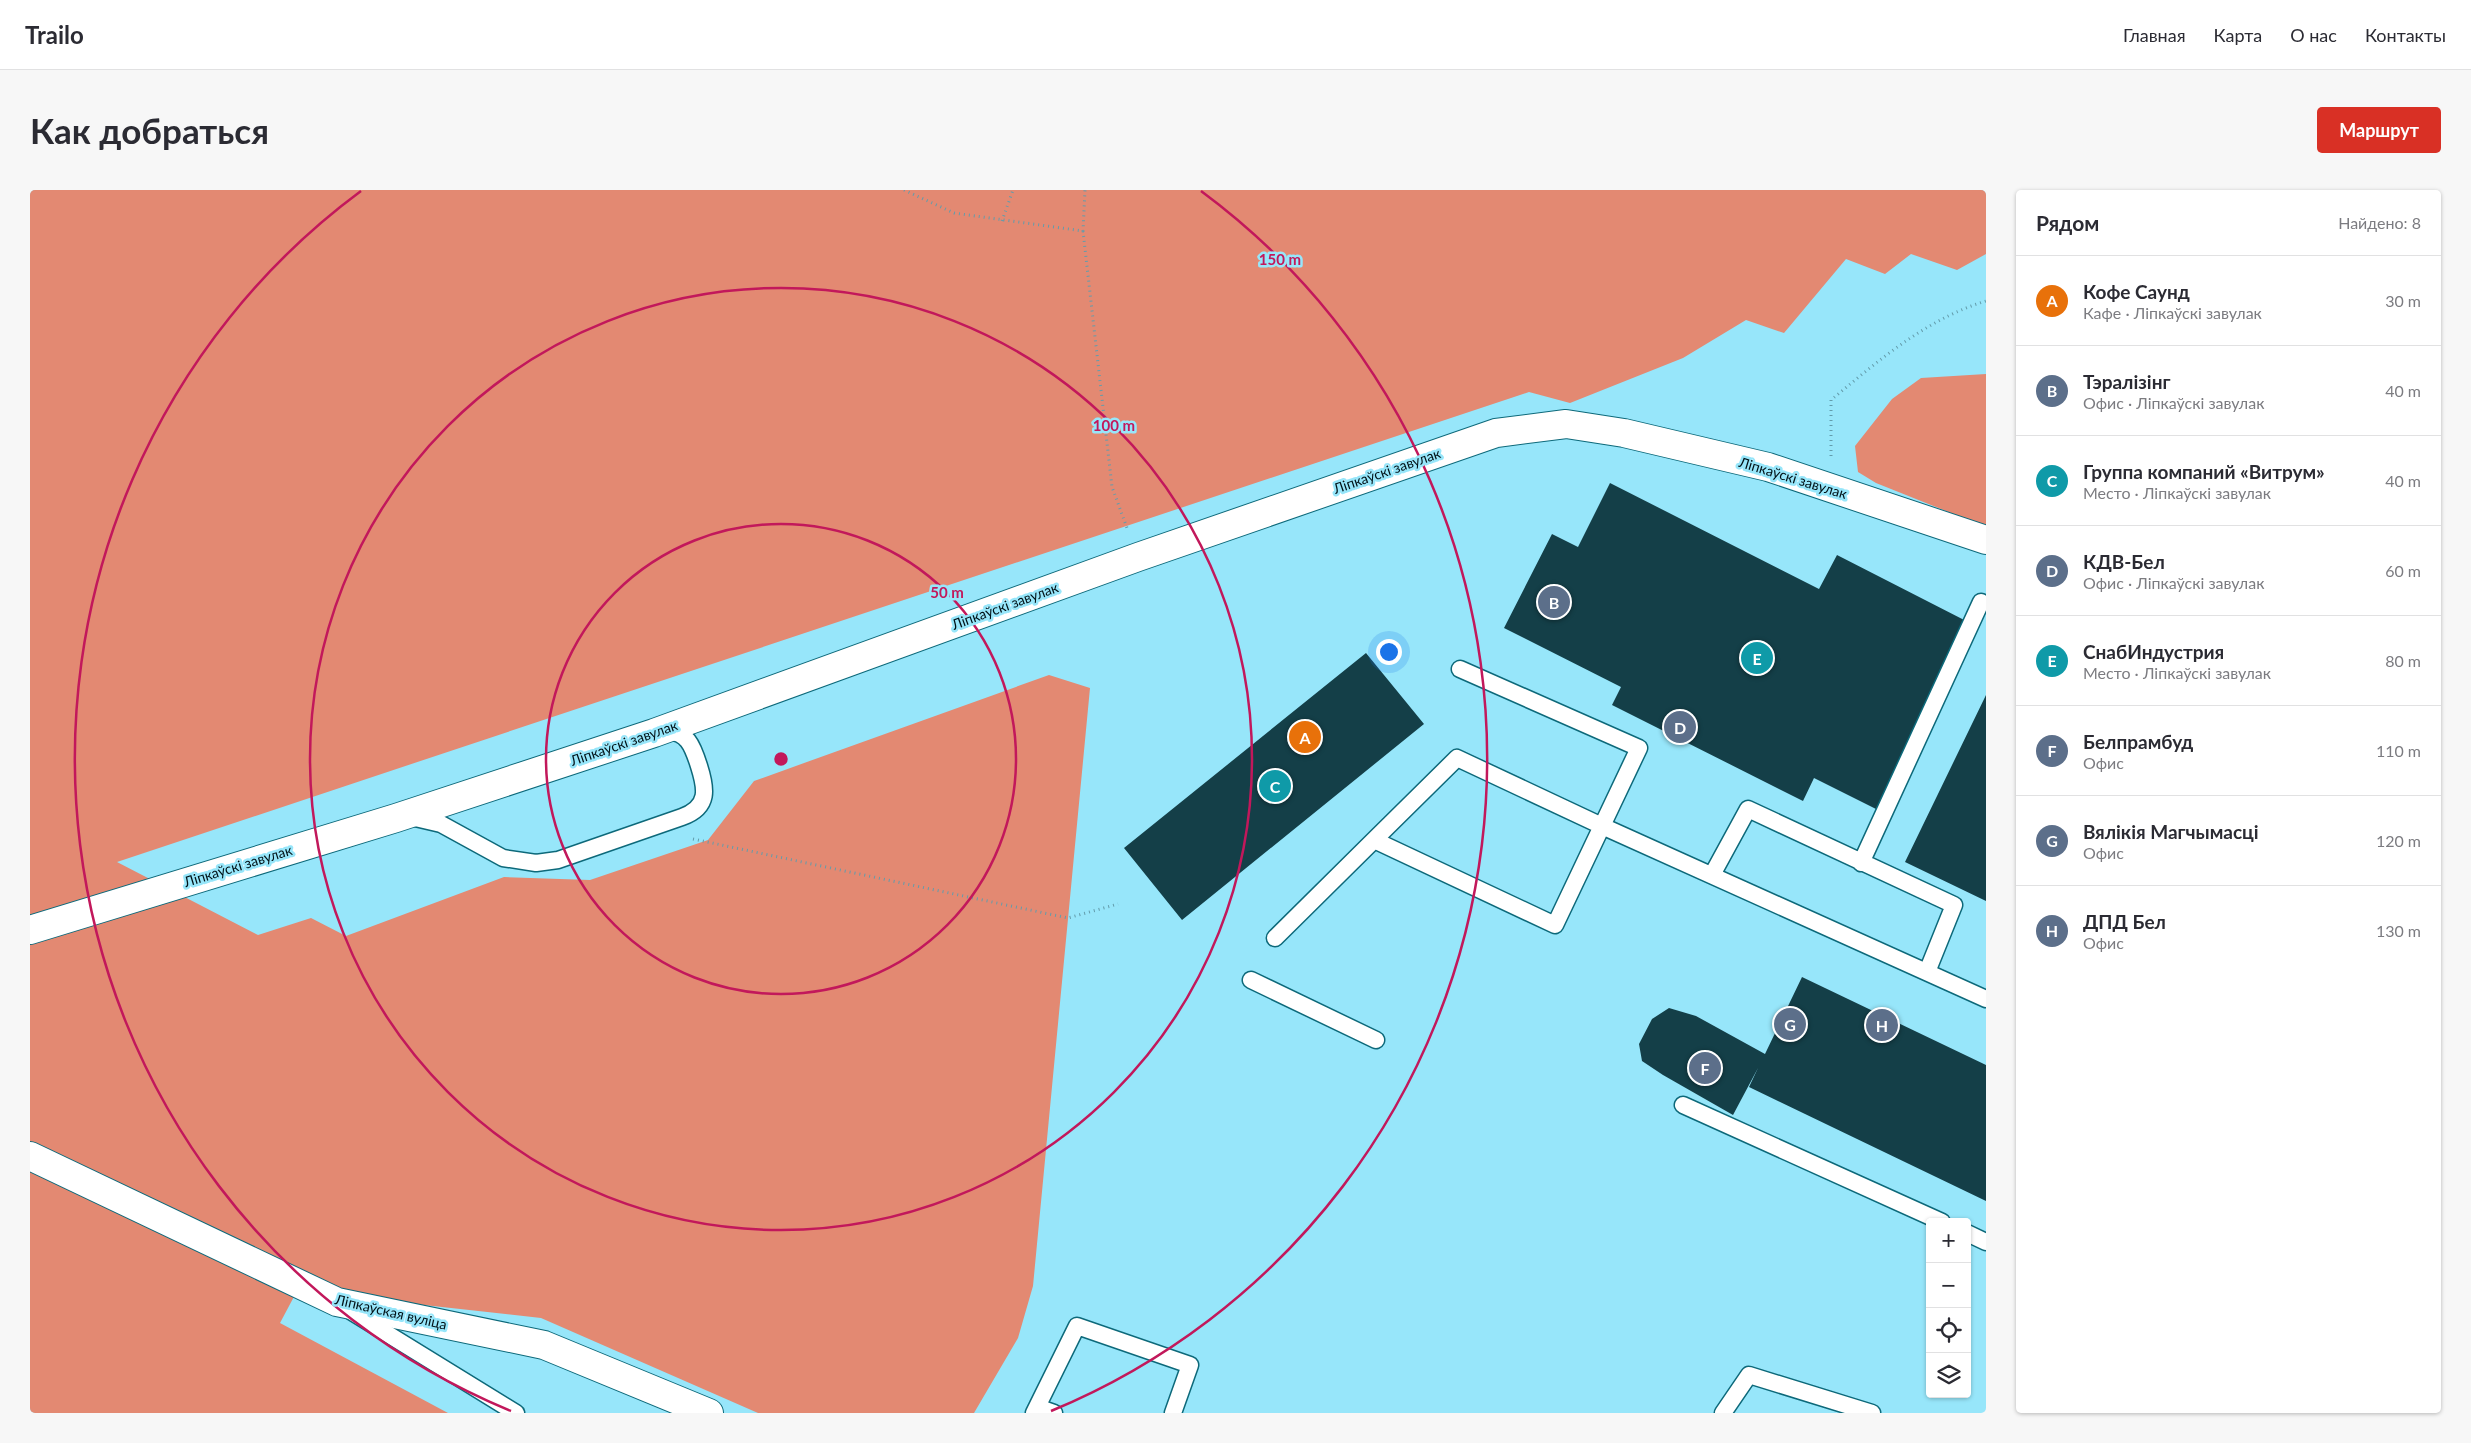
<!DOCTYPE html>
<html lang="ru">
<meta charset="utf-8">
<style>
body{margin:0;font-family:Lato,sans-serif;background:#f7f7f7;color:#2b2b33}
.controls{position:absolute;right:15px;bottom:15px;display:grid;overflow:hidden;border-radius:5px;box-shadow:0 1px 4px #0004}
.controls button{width:45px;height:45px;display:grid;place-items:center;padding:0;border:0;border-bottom:1px solid #e1e1e2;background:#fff;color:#2b2b33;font:25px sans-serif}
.you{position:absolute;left:1358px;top:461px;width:18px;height:18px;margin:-12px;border:4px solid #fff;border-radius:50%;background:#1a73e8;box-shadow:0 0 0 8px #1a73e833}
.badge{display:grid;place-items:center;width:32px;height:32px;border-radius:50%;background:#d93025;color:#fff;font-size:16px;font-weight:700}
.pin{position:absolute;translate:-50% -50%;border:2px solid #fff;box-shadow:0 1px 5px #0006}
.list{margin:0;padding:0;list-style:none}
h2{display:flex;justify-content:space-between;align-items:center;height:65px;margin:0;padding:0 20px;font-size:21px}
h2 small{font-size:16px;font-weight:400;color:#7c7c81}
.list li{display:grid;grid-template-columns:32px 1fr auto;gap:15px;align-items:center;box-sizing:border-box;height:90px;padding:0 20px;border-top:1px solid #e1e1e2}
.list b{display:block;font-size:19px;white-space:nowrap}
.list p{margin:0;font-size:16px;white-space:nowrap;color:#7c7c81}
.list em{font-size:16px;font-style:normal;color:#7c7c81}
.icon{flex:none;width:28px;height:28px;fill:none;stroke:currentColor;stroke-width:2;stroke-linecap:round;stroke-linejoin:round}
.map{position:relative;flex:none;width:1956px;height:1223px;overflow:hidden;border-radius:5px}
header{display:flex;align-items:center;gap:30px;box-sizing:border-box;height:70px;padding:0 25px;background:#fff;border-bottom:1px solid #e1e1e2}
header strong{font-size:24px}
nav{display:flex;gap:28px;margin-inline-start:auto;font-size:18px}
.intro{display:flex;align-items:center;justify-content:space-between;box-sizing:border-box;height:120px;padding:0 30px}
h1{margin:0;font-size:35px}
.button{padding:12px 22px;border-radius:5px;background:#d93025;color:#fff;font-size:18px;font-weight:700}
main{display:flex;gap:30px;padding:0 30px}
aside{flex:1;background:#fff;border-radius:5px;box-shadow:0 1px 4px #0004}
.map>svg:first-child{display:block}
.forest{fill:#e38972}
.building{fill:#143f48}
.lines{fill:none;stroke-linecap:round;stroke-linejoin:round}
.service-casing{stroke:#0d697a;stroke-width:19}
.minor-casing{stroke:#0d697a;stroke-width:30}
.path{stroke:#639cab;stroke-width:3;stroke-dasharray:1 4;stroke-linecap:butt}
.service{stroke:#fff;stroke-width:16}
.minor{stroke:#fff;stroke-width:28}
.ring{fill:none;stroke:#c2185b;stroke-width:2.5}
.labels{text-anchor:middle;stroke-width:5;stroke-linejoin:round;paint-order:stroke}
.street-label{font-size:14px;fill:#001015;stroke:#97e6fa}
.centre{fill:#c2185b;stroke:#97e6fa;stroke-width:2.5}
.ring-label{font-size:15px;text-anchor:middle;font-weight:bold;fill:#c2185b;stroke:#97e6fa;stroke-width:5;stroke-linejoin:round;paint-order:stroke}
</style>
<header>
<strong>Trailo</strong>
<nav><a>Главная</a><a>Карта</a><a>О нас</a><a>Контакты</a></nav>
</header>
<div class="intro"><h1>Как добраться</h1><a class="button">Маршрут</a></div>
<main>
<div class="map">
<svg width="1956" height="1223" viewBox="0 0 1956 1223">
<rect width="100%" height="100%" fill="#97e6fa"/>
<!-- forest -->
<path class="forest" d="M0 0H1956V64L1927 80 1881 64 1855 84 1816 69 1754 143 1716 130 1653 168 1540 213 1499 202 87 672 228 745 281 728 316 746 474 687 560 690 678 650 724 591 1019 485 1060 498 1003 1096 988 1148 944 1223H728L511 1128 267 1101 250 1133 418 1223H0Z
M1956 184V337L1846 293 1828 282 1825 256 1862 209 1891 188Z"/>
<!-- building -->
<path class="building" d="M1580 293 1789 399 1807 365 1940 433 1846 619 1784 588 1773 611 1582 515 1591 497 1474 438 1522 344 1548 357Z
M1336 463 1394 534 1152 730 1094 658Z
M1956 505V711L1875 672Z
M1772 787 1956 875V1011L1719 897 1728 878 1703 925 1633 885 1612 871 1609 854 1622 829 1639 818 1666 826 1735 864Z"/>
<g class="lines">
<!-- service casing -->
<g class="service-casing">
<path id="service" d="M381 627 411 634 473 668 506 673 528 670 652 627C680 617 676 598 669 576 663 557 657 539 634 542
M1344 650 1427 568 1572 636 1609 558 1430 479
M1831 673 1951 412
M1682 685 1718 619 1924 715 1897 782
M1245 748 1344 650 1525 735 1572 636 1956 809
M1221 790 1346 850
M1653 915 1912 1032
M1937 1043 1956 1052
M322 1122 486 1223
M1007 1217 1024 1223
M1004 1223 1047 1136 1160 1175 1143 1223
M1693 1223 1719 1185 1842 1223"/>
</g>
<!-- minor casing -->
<g class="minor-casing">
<path id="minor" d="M0 740 366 628 624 543 1108 367 1466 243 1536 234 1594 243 1738 277 1956 350
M0 966 307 1112 514 1155 679 1223"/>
</g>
<!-- path -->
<path class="path" d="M874 0 924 23 1053 41 1055 0
M972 31 983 0
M1053 41 1082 297 1097 338
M1801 266V210C1848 171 1896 129 1956 111
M663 649 1038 728 1088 714"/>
<!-- service -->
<use href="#service" class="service"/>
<!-- minor -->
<use href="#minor" class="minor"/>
</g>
<!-- distance rings -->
<g class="ring">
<circle cx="751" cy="569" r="235"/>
<circle cx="751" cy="569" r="471"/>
<path d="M481 1221A706 706 0 0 1 331 1M1171 1A706 706 0 0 1 1021 1221"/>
</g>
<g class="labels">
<!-- street labels -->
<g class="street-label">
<text transform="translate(1357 281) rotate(-19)" y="5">Ліпкаўскі завулак</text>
<text transform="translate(1763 288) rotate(17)" y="5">Ліпкаўскі завулак</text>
<text transform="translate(975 416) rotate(-20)" y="5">Ліпкаўскі завулак</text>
<text transform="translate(594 553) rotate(-19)" y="5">Ліпкаўскі завулак</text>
<text transform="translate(208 676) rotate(-17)" y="5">Ліпкаўскі завулак</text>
<text transform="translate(361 1122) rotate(13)" y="5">Ліпкаўская вуліца</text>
</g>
</g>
<circle cx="751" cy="569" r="8" class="centre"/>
<g class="ring-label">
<text x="1250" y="75">150 m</text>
<text x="1084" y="241">100 m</text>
<text x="917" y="408">50 m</text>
</g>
</svg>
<div class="controls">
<button>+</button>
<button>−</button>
<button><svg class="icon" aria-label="locate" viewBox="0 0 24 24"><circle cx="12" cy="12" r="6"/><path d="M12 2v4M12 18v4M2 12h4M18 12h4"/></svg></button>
<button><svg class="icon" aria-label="layers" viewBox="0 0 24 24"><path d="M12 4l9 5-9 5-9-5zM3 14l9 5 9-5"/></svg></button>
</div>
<div class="you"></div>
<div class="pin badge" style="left:1275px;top:547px;background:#e8710a">A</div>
<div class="pin badge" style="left:1524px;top:412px;background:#5c6f8a">B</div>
<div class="pin badge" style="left:1245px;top:596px;background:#0f9aa8">C</div>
<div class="pin badge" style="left:1650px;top:537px;background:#5c6f8a">D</div>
<div class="pin badge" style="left:1727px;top:468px;background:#0f9aa8">E</div>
<div class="pin badge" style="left:1675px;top:878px;background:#5c6f8a">F</div>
<div class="pin badge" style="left:1760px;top:834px;background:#5c6f8a">G</div>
<div class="pin badge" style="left:1852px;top:835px;background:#5c6f8a">H</div>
</div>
<aside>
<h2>Рядом<small>Найдено: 8</small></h2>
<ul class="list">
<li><span class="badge" style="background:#e8710a">A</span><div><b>Кофе Саунд</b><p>Кафе · Ліпкаўскі завулак</p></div><em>30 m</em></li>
<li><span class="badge" style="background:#5c6f8a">B</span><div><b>Тэралізінг</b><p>Офис · Ліпкаўскі завулак</p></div><em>40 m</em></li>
<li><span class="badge" style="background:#0f9aa8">C</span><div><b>Группа компаний «Витрум»</b><p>Место · Ліпкаўскі завулак</p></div><em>40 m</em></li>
<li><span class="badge" style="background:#5c6f8a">D</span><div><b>КДВ-Бел</b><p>Офис · Ліпкаўскі завулак</p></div><em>60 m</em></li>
<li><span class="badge" style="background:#0f9aa8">E</span><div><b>СнабИндустрия</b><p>Место · Ліпкаўскі завулак</p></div><em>80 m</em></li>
<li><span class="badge" style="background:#5c6f8a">F</span><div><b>Белпрамбуд</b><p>Офис</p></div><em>110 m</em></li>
<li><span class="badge" style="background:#5c6f8a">G</span><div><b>Вялікія Магчымасці</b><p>Офис</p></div><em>120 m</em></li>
<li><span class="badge" style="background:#5c6f8a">H</span><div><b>ДПД Бел</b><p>Офис</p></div><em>130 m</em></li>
</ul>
</aside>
</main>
